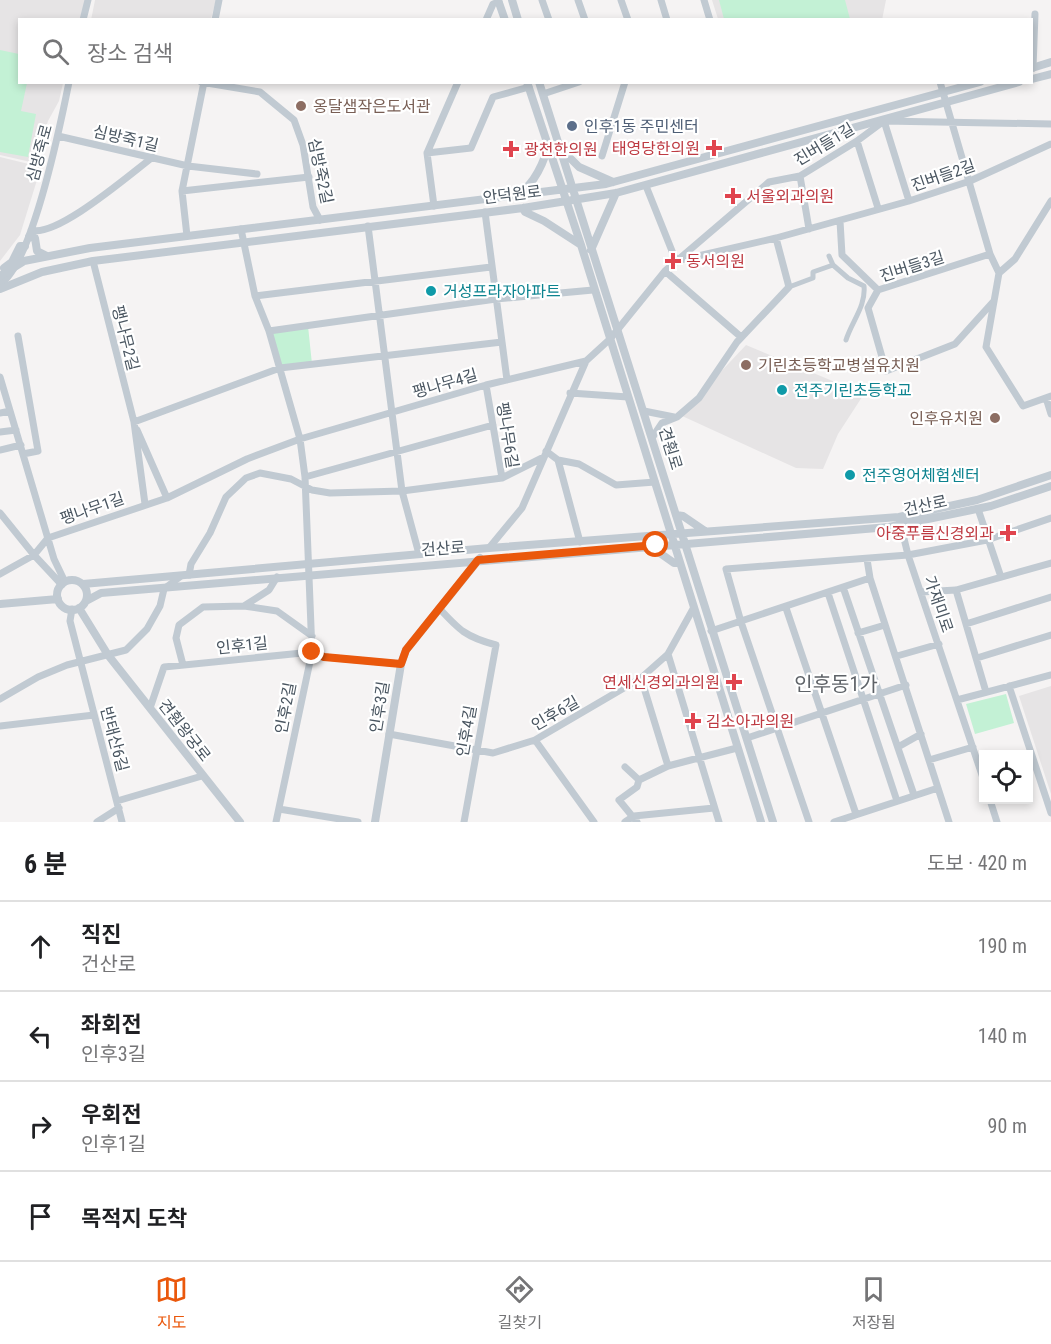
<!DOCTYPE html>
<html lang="ko">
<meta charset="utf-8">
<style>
body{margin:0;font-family:"Roboto Condensed","Noto Sans KR",sans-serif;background:#f6f6f6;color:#202124}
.controls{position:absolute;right:18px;bottom:18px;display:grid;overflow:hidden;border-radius:0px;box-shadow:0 3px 9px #0003}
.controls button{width:54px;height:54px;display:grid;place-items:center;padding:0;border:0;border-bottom:2px solid #e0e0e0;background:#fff;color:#202124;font:30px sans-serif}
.stop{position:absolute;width:18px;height:18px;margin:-14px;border:4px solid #ea580c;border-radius:50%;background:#fff}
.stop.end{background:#ea580c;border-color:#fff;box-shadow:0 2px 6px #0008}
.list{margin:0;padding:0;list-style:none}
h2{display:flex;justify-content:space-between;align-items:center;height:78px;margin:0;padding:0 24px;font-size:26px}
h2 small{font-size:20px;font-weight:400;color:#757577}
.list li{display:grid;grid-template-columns:39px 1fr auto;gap:18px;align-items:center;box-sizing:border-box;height:90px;padding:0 24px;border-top:2px solid #e0e0e0}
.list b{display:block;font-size:22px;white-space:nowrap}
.list p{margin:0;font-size:20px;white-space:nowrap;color:#757577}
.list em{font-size:20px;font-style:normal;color:#757577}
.icon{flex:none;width:33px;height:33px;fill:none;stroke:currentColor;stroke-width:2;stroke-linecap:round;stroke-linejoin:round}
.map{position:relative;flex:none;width:1051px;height:822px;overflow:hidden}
.search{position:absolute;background:#fff;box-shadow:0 3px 9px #0003;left:18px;right:18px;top:18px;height:66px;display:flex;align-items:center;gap:15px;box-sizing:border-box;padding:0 21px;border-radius:0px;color:#757577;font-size:22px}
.sheet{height:438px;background:#fff}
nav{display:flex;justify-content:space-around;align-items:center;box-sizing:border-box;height:84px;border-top:2px solid #e0e0e0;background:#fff;font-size:16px;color:#757577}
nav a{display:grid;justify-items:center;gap:3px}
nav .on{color:#ea580c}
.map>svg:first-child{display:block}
.education{fill:#e6e4e5}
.green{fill:#c3f1d5}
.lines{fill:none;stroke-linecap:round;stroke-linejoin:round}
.pedestrian{stroke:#c1cad2;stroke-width:5}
.minor{stroke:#c1cad2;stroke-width:7}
.tertiary{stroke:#c1cad2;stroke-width:8}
.route{stroke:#ea580c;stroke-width:8}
.education-dot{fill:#8d6e63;stroke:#fff;stroke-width:2}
.service-dot{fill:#5c6f8a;stroke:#fff;stroke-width:2}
.health-dot{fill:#e0444e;stroke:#fff;stroke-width:2}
.culture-dot{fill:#0f9aa8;stroke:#fff;stroke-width:2}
.labels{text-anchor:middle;stroke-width:4.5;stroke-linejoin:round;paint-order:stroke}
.education-label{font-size:16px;fill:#785e54;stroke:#fff;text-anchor:start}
.service-label{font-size:16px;fill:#4e5e75;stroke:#fff;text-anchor:start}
.street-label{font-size:16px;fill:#4a5661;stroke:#fff}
.health-label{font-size:16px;fill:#be3a42;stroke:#fff;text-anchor:start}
.culture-label{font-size:16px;fill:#0d838f;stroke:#fff;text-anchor:start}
.quarter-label{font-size:20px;fill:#5f6368;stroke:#fff}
</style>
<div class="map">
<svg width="1051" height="822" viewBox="0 0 1051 822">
<rect width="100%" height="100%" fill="#f5f3f3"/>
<!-- education -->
<path class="education" d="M0 0H85L81 19 20 20V82L63 83 59 101 48 121 35 163 0 155Z
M95 0H216L211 19 91 20Z
M712 0H886L882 20 718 19Z
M0 157 41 167 20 235 0 261Z
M746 345 864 394 838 434 823 469 796 468 680 415Z
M1051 686V794L1019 696Z"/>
<!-- green -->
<path class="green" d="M719 0H845L850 19H724Z
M0 50 19 54 20 82 27 83 21 111 36 114 28 157 0 152Z
M308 326 312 364 279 367 269 331Z
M1006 694 1014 723 975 734 966 704Z"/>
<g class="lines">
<!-- pedestrian -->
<path class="pedestrian" d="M833 265 848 278 864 286C866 306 852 321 846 340
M789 287 813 278V272L833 265 829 256"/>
<!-- minor -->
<path class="minor" d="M542 0 549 20
M578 0 585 20
M621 0 628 20
M661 0 667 20
M704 0 710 20
M83 20 88 0
M215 20 219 0
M486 20 493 4 499 2
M1033 68 1035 14
M201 82 260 92 294 120 303 145 313 207 320 220
M940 82 990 254 999 273
M543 94 579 82
M884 121 909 201
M58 136 188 166 257 174
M857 141 878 208
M427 153 471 148 493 97 529 87
M602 156 625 82
M800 176 809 229
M646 186 676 261 776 238 909 201 970 181 1051 144
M182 191 309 177
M1051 201 1015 259 999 273 986 347 1023 406 1051 396
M434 206 427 153 458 82
M485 212 507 380
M840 221 842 255 878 290
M368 226 402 491 419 554
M241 229 255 296 269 331 300 439 305 477 312 652 276 822
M31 230C57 238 130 174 153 157
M187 236 182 191 204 82
M990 254 878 290 868 308 886 371 955 344 993 302
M93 261 134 422 145 504
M665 271 741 337
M0 284C32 265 61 122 69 82
M255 296 491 267
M269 331 496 299 593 290
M18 336 38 451 23 454
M0 377 54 559 65 582
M486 385 502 478
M570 393 628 397
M1046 398 1051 414
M644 411 674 417
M0 413 10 411
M134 422 280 368 502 342
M137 430 167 498
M0 432 16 430
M652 438 662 423 677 417 699 398 737 342 789 287 776 238
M0 450 21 445
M546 451 558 460 580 542
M558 460 579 464 616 485 655 482
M305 477 493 425
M978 509 1001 577
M0 513 34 555 62 585
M900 522 908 555 984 781
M48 538 167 498 247 459 300 439 486 385 586 361
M489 548 522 508 586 361 610 339 665 271 769 182 800 176 857 141 884 121 1051 124
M867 559 870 578 949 822
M0 574 34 555 48 538
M189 575 191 564 210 533 226 497 246 478 260 473 291 479 312 490 330 493 402 491 502 478 544 457
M843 587 914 795
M956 590 986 692
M921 592 956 590 1051 563
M828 593 897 801
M244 606 277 611 312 636
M439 608C459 630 466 637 496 645L464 822
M786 608 856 814
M72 609 70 621 122 822
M966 624 1051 597
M711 631 870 578
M858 633 885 625
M668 654 719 822
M897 656 939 644
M977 658 1051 635
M183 665 176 638 179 625 203 607 244 606 269 590 277 577
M641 678 668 766
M1009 686 1051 813
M0 699 38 677 67 665 126 650 147 629 160 606 164 589 181 576
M957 700 1051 675
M150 708 164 667 312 652 324 657 401 664
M0 726 94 715
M389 734 493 753 535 740 641 678 668 654 693 609
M747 738 906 685
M535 740 594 822
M898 747 921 734
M929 760 973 747
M625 767 639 780
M990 800 997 822
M117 801 202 776
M279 809 358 822
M97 822 119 808
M625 822 634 816 714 808
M637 822 619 800 637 787 639 780 668 766 737 748
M809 822 741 622 726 569 908 555 987 540 1051 518
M834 822 938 788"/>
<!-- tertiary -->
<path class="tertiary" d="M498 0 505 20
M512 0 518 20
M1032 68 1051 62
M1032 79 1051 74
M527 82 581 245 761 822
M539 82 773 822
M561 153H565L579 167 613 182
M519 196V193C533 186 546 160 547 145
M523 208 525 212 544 221 581 245
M29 237 35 238 37 251 47 256
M591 250 616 193
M4 268 12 262 20 246H25
M0 276 24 261 90 248 606 184 980 82
M0 289 42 272 93 261 523 208 616 193 1019 82
M676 515 683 516 705 531
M656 545 657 551 674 563H680
M57 595a15 15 0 1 1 30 0a15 15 0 1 1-30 0Z
M83 584 489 548 899 517 977 500 1051 475
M86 601 101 593 889 527 991 506 1051 486
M0 604 58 599
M79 608 108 655 240 822
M375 822 401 664 406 650 480 558"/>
</g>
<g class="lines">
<!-- route -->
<path class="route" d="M312 652 324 657 401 664 406 650 478 560 656 545"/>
</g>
<!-- markers -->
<g class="education-dot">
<circle cx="301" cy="106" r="6"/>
<circle cx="746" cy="365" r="6"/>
<circle cx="995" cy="418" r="6"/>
</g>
<circle class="service-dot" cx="572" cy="126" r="6"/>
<g class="health-dot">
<path d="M711 139h6v6h6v6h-6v6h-6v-6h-6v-6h6z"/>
<path d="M508 140h6v6h6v6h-6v6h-6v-6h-6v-6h6z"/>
<path d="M730 187h6v6h6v6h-6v6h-6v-6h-6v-6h6z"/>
<path d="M670 252h6v6h6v6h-6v6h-6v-6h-6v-6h6z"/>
<path d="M1005 524h6v6h6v6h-6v6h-6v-6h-6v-6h6z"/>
<path d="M731 673h6v6h6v6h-6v6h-6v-6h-6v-6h6z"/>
<path d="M690 712h6v6h6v6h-6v6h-6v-6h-6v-6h6z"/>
</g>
<g class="culture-dot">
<circle cx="431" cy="291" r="6"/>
<circle cx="782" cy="390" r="6"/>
<circle cx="850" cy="475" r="6"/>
</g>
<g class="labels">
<!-- education labels -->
<g class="education-label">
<text x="313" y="112">옹달샘작은도서관</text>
<text x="758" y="371">기린초등학교병설유치원</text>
<text x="983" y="424" text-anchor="end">인후유치원</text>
</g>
<!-- service labels -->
<g class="service-label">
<text x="584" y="132">인후1동 주민센터</text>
</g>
<!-- street labels -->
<g class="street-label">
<text transform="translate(126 138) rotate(13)" y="6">심방죽1길</text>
<text transform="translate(824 144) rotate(-31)" y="6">진버들1길</text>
<text transform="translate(39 153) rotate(-75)" y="6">심방죽로</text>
<text transform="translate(321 171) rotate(78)" y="6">심방죽2길</text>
<text transform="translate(943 175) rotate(-19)" y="6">진버들2길</text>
<text transform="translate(512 194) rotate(-7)" y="6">안덕원로</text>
<text transform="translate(912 266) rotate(-18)" y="6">진버들3길</text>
<text transform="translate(126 338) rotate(76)" y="6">팽나무2길</text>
<text transform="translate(445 383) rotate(-16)" y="6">팽나무4길</text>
<text transform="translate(508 435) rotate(81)" y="6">팽나무6길</text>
<text transform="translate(671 448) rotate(73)" y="6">견훤로</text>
<text transform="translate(925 505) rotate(-12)" y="6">건산로</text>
<text transform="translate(92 508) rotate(-19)" y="6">팽나무1길</text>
<text transform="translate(443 548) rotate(-4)" y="6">건산로</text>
<text transform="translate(939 604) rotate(71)" y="6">가재미로</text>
<text transform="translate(242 645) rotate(-6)" y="6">인후1길</text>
<text transform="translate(379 707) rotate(-81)" y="6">인후3길</text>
<text transform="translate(285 708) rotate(-79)" y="6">인후2길</text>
<text transform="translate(555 713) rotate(-30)" y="6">인후6길</text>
<text transform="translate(185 730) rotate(52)" y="6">견훤왕궁로</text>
<text transform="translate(466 731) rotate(-80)" y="6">인후4길</text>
<text transform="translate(115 739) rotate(75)" y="6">반태산6길</text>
</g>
<!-- health labels -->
<g class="health-label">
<text x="700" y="154" text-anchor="end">태영당한의원</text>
<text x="524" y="155">광천한의원</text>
<text x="746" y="202">서울외과의원</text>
<text x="686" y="267">동서의원</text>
<text x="994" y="539" text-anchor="end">아중푸름신경외과</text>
<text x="720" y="688" text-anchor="end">연세신경외과의원</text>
<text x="706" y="727">김소아과의원</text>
</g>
<!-- culture labels -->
<g class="culture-label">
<text x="443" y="297">거성프라자아파트</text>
<text x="794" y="396">전주기린초등학교</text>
<text x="862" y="481">전주영어체험센터</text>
</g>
<!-- quarter labels -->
<g class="quarter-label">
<text x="836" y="691">인후동1가</text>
</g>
</g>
</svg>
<div class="controls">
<button><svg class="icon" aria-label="locate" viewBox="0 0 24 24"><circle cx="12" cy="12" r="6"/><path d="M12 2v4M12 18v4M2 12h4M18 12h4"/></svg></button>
</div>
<div class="stop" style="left:656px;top:545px"></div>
<div class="stop end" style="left:312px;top:652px"></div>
<div class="search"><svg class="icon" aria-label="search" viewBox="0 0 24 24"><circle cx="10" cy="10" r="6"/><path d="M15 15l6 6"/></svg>장소 검색</div>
</div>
<section class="sheet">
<h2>6 분<small>도보 · 420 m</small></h2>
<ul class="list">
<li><svg class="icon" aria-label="ahead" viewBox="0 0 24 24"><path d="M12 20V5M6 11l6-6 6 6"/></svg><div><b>직진</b><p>건산로</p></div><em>190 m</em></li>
<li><svg class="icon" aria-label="left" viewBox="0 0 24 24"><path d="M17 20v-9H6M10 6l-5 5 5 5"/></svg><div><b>좌회전</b><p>인후3길</p></div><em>140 m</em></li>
<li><svg class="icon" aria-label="right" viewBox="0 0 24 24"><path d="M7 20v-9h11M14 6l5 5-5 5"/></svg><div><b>우회전</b><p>인후1길</p></div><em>90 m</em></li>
<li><svg class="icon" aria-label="arrive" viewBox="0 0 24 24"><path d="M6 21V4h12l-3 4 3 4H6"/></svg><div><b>목적지 도착</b></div></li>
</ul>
</section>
<nav>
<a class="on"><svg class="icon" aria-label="map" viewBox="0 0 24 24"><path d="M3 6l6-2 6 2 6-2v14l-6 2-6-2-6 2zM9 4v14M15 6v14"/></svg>지도</a>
<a><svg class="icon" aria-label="directions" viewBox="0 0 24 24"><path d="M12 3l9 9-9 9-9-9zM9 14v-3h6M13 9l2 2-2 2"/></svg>길찾기</a>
<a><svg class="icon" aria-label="saved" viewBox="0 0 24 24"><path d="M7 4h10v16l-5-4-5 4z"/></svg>저장됨</a>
</nav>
